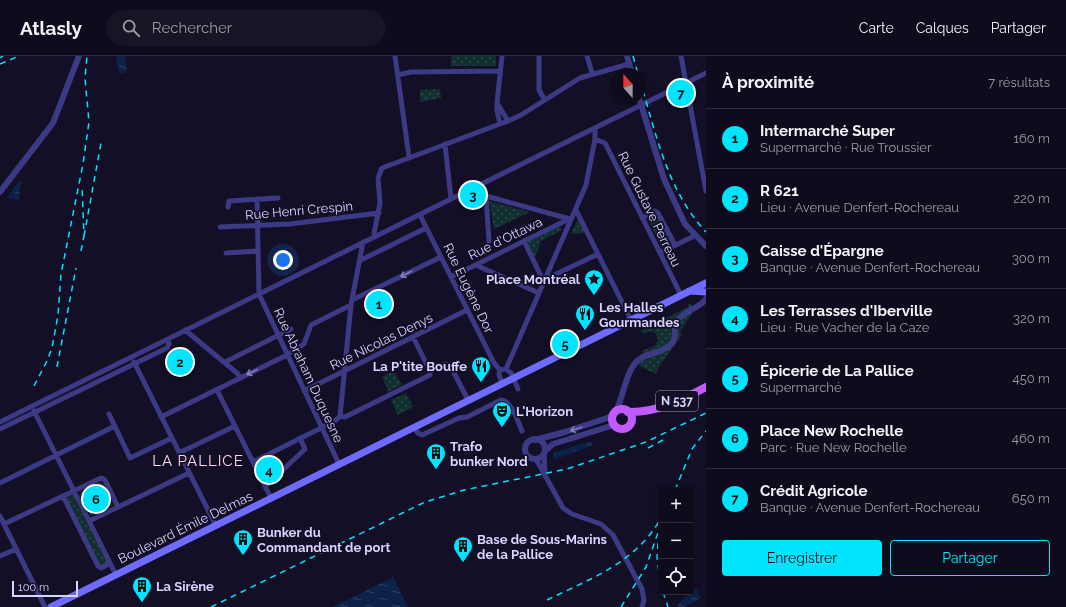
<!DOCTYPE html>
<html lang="fr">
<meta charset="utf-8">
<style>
body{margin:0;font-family:Raleway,sans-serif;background:#171425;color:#f1f3f6}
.controls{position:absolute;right:12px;bottom:12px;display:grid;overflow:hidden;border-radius:4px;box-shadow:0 2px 6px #0003}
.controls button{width:36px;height:36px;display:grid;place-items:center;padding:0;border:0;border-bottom:1px solid #2e2b3b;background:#0e0b1c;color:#f1f3f6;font:20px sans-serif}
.compass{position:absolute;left:610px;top:12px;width:36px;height:36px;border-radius:50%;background:#0e0b1c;box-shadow:0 2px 6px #0003;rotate:339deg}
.scale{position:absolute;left:12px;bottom:10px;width:66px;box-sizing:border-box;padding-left:4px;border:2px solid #d9d4ff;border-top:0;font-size:11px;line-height:14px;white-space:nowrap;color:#d9d4ff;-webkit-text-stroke:3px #130f26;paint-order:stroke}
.you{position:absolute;left:283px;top:204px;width:14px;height:14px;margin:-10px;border:3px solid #fff;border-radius:50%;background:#1a73e8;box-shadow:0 0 0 6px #1a73e833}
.badge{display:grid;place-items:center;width:26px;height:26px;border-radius:50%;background:#00e5ff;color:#111;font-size:13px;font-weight:700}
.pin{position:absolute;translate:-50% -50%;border:2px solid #fff;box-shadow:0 1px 4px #0006}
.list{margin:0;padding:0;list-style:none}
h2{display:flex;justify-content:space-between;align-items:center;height:52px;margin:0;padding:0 16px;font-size:17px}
h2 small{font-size:13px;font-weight:400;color:#9b9ba3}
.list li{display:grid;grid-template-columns:26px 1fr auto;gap:12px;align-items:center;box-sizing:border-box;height:60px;padding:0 16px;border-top:1px solid #2e2b3b}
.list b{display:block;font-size:15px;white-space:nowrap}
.list p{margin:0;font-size:13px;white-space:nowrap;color:#9b9ba3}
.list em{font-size:13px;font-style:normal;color:#9b9ba3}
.actions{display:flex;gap:8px;padding:12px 16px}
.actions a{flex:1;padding:9px 0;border:1px solid #00e5ff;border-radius:4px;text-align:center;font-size:14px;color:#00e5ff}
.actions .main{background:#00e5ff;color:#111}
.icon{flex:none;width:22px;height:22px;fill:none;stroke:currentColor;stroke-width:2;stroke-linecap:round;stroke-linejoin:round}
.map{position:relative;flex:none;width:706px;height:551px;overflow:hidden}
header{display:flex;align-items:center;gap:24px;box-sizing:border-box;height:56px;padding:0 20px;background:#0e0b1c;border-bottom:1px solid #2e2b3b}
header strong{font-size:19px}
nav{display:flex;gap:22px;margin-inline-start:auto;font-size:14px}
.search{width:280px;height:36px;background:#171425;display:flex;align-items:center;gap:10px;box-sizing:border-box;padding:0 14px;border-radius:22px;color:#9b9ba3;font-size:15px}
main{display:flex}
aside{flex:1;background:#0e0b1c}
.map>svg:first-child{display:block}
.green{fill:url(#green-dots)}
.water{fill:url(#water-ripples)}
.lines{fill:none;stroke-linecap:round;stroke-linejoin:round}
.minor{stroke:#3d3a85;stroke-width:5}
.tertiary{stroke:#3d3a85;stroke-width:6}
.secondary{stroke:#6f6bff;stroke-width:7}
.primary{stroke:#c25bff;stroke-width:8}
.rail{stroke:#00e5ff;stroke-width:1.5;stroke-dasharray:6 5;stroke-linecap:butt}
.oneway{stroke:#837fbc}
.labels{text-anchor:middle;stroke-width:3.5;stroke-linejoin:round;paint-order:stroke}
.shield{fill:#130f26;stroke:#9e99be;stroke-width:1}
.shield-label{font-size:12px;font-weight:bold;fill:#d9d4ff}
.street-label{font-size:13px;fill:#d9d4ff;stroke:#130f26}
.poi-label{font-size:13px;font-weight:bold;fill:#d9d4ff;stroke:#130f26;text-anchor:start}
.quarter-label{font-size:15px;letter-spacing:1px;fill:#ffd6f0;stroke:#130f26}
</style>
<header>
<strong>Atlasly</strong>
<div class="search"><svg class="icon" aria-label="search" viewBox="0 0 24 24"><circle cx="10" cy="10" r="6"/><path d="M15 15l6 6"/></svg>Rechercher</div>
<nav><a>Carte</a><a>Calques</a><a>Partager</a></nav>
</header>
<main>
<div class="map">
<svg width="706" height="551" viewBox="0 0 706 551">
<defs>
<pattern id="green-dots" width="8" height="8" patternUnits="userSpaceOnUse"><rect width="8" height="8" fill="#12302f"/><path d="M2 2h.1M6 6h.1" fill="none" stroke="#344d4e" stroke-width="1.8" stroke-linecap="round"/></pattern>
<pattern id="water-ripples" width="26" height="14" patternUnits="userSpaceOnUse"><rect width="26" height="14" fill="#0c2248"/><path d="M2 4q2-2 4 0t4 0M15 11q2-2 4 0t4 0" fill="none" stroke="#2f4163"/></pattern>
</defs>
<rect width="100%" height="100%" fill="#130f26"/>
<!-- green -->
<path class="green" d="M451 0H496V10H451Z
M440 33 441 42 420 46V34Z
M489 145 530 156 494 173Z
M656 157 672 187 662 193 647 161Z
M578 162 585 177 571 178Z
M560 170 562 174 541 185 535 202 527 186Z
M688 247 692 249 693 256 680 276 682 278 680 282 658 312 656 318 640 310 637 305 643 299 642 295 655 290 658 283 655 277 650 275 643 278 641 275 688 251Z
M394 315 400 326 403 328 387 336V332L382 321Z
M406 337 413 351 398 359 391 344Z
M100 426 104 428 113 449 91 460 79 437Z
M72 438 107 506V508L100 510 66 441Z"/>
<!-- water -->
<path class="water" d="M116 0H125L127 15 125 17H119Z
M19 125H21L19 143 18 144 7 142Z
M591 385 593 389 556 403 553 402V397Z
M393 521 408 551H332Z
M696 532 701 542 684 551H679L678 548Z"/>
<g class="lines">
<!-- minor -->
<path class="minor" d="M395 0 409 101
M502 0 497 47 508 65
M539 0V34L544 43
M587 0 592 17
M681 0 706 135
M398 19 411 16 500 15
M497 47V54L500 68
M595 83 605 87 681 239
M445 88 451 143
M481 128 486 140 489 185
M486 140 570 163
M257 143 259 238 339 408
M228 151 229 145 278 142
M576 154 631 264
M420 159 494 307 500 314
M642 162 655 155 658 157 675 189
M220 171 290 168 379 157
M375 181 374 178 380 147 378 122 382 112 508 65 521 59 580 22 629 8
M524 185 541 220 546 223 598 198
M226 197 258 195
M660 197 694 180
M359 205 426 172
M478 208 480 211 539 237
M451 221 569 163
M352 244 441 201
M185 274 237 317 241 322
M134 306 216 470
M225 306 291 273
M506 313 586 129 595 83V72
M430 315 445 308 450 309 468 344
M502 328 499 318 500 314 506 313 511 317 518 333
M217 334 271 442
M304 335 467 254
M34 355 116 519
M109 358 130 402 172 382
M340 360 345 361 430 319V315L413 281
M161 361 287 299 304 288 311 269 351 249
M0 366 706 17
M414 371 418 377 422 379 459 362 467 361 501 344C512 345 518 366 522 375
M0 373 167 292 169 288 168 283
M179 397 235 370
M544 398 545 415
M536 403 563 452 572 458 601 468 613 479 642 533 644 544 642 551
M253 406 335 365 340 360 351 249 363 186
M0 427 115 370
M265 431 305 393 300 382
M63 440 98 510 101 512 110 507
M0 460 45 551
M89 465 189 417
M4 468 101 422 105 424 118 451
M0 500 16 493"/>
<!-- tertiary -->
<path class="tertiary" d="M627 0 632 18
M639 42 664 123 685 168 706 190
M0 136 53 67 79 0
M616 355C623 341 625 322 633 310 643 295 657 300 669 290 679 283 672 273 677 265 684 254 699 253 706 243
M525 393a10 10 0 1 1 20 0a10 10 0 1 1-20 0Z
M535 384 565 376 613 360
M545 395 553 388 614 369"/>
<!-- secondary -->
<path class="secondary" d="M689 235 706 236
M51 551 706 227"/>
<!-- primary -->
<path class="primary" d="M612 363a10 10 0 1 1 20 0a10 10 0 1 1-20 0Z
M628 356C656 357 682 344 706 331"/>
<!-- rail -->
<path class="rail" d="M633 0 638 18
M0 2 3 0
M0 8 19 0
M640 24C656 78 667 134 706 176
M84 180 101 87
M81 195 84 180 82 130
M57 311 76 212
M34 330 47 305 52 292 58 259 61 218 83 108 89 66 85 22 87 0
M648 392 663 384
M675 434 692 393 706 375
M658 487 657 502 661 531
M663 536 668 551
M547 544C590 523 637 506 661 462
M211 551 425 446 464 434 567 413 646 386 706 357
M621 551 646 511 660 471"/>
</g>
<!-- one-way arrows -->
<defs><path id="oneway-shaft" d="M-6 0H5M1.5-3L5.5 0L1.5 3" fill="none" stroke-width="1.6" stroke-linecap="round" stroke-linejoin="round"/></defs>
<g class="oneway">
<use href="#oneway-shaft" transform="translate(406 218) rotate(154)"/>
<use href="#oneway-shaft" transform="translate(252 316) rotate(154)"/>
<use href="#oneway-shaft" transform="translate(576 373) rotate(162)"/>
</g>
<!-- icons -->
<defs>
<g id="sight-pin" transform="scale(1)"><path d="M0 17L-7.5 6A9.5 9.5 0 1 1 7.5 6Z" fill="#00e5ff" stroke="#130f26"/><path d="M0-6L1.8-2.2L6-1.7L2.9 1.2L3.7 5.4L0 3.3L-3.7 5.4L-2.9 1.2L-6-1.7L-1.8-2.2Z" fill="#111"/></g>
<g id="restaurant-pin" transform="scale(1)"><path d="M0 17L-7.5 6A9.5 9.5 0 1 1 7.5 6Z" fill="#00e5ff" stroke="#130f26"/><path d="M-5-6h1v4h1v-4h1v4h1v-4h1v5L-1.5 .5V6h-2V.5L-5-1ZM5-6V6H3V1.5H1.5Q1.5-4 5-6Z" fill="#111"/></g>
<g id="theatre-pin" transform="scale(1)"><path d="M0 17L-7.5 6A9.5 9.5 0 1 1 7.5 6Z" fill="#00e5ff" stroke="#130f26"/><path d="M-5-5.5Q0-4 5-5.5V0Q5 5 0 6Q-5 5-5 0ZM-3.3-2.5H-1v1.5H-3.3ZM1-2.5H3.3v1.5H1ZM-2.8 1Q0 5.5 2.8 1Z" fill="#111"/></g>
<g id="building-pin" transform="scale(1)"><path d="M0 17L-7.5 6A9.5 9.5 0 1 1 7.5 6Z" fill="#00e5ff" stroke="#130f26"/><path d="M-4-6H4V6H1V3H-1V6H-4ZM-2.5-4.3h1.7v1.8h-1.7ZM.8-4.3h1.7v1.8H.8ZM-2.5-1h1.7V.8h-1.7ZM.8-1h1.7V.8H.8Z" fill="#111"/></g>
</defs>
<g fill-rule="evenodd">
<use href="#sight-pin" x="594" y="223"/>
<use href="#restaurant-pin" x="585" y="258"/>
<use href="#restaurant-pin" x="481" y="310"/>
<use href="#theatre-pin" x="502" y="355"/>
<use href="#building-pin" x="436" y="397"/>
<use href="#building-pin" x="243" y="483"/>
<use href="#building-pin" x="463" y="490"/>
<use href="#building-pin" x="142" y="530"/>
</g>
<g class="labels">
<!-- shield labels -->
<rect class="shield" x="656" y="335" width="42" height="20" rx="3"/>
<g class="shield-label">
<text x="677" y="349">N 537</text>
</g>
<!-- street labels -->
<g class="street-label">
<text transform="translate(650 153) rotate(64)" y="5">Rue Gustave Perreau</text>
<text transform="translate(299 154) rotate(-5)" y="5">Rue Henri Crespin</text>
<text transform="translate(505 182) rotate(-26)" y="5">Rue d'Ottawa</text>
<text transform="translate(469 232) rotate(64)" y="5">Rue Eugène Dor</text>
<text transform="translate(381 285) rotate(-26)" y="5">Rue Nicolas Denys</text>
<text transform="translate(309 319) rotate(65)" y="5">Rue Abraham Duquesne</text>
<text transform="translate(185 471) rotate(-26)" y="5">Boulevard Émile Delmas</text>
</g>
<!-- poi labels -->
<g class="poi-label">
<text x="580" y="228" text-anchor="end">Place Montréal</text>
<text x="599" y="256">Les Halles<tspan x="599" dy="15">Gourmandes</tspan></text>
<text x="467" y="315" text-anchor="end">La P'tite Bouffe</text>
<text x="516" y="360">L'Horizon</text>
<text x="450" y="395">Trafo<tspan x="450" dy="15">bunker Nord</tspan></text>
<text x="257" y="481">Bunker du<tspan x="257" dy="15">Commandant de port</tspan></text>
<text x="477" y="488">Base de Sous-Marins<tspan x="477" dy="15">de la Pallice</tspan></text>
<text x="156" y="535">La Sirène</text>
</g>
<!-- quarter labels -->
<g class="quarter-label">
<text x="198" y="410">LA PALLICE</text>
</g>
</g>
</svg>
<div class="controls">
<button>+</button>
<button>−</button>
<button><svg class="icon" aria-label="locate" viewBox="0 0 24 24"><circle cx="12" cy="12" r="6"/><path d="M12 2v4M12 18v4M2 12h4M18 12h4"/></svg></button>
</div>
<svg class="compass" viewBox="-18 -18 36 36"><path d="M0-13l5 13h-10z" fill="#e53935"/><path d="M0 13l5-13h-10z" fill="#9b9ba3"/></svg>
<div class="scale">100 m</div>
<div class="you"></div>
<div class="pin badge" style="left:379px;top:248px">1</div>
<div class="pin badge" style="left:180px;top:306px">2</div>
<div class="pin badge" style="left:473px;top:139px">3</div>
<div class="pin badge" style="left:269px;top:414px">4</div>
<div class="pin badge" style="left:565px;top:288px">5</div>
<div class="pin badge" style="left:96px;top:443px">6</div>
<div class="pin badge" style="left:681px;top:37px">7</div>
</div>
<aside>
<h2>À proximité<small>7 résultats</small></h2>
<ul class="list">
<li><span class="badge">1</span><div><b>Intermarché Super</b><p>Supermarché · Rue Troussier</p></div><em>160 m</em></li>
<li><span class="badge">2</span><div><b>R 621</b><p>Lieu · Avenue Denfert-Rochereau</p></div><em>220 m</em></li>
<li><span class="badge">3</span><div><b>Caisse d'Épargne</b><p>Banque · Avenue Denfert-Rochereau</p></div><em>300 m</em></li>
<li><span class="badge">4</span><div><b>Les Terrasses d'Iberville</b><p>Lieu · Rue Vacher de la Caze</p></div><em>320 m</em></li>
<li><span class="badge">5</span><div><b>Épicerie de La Pallice</b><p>Supermarché</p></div><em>450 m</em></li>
<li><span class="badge">6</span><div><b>Place New Rochelle</b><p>Parc · Rue New Rochelle</p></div><em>460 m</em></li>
<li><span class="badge">7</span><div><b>Crédit Agricole</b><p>Banque · Avenue Denfert-Rochereau</p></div><em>650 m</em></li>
</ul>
<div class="actions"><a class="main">Enregistrer</a><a>Partager</a></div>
</aside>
</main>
